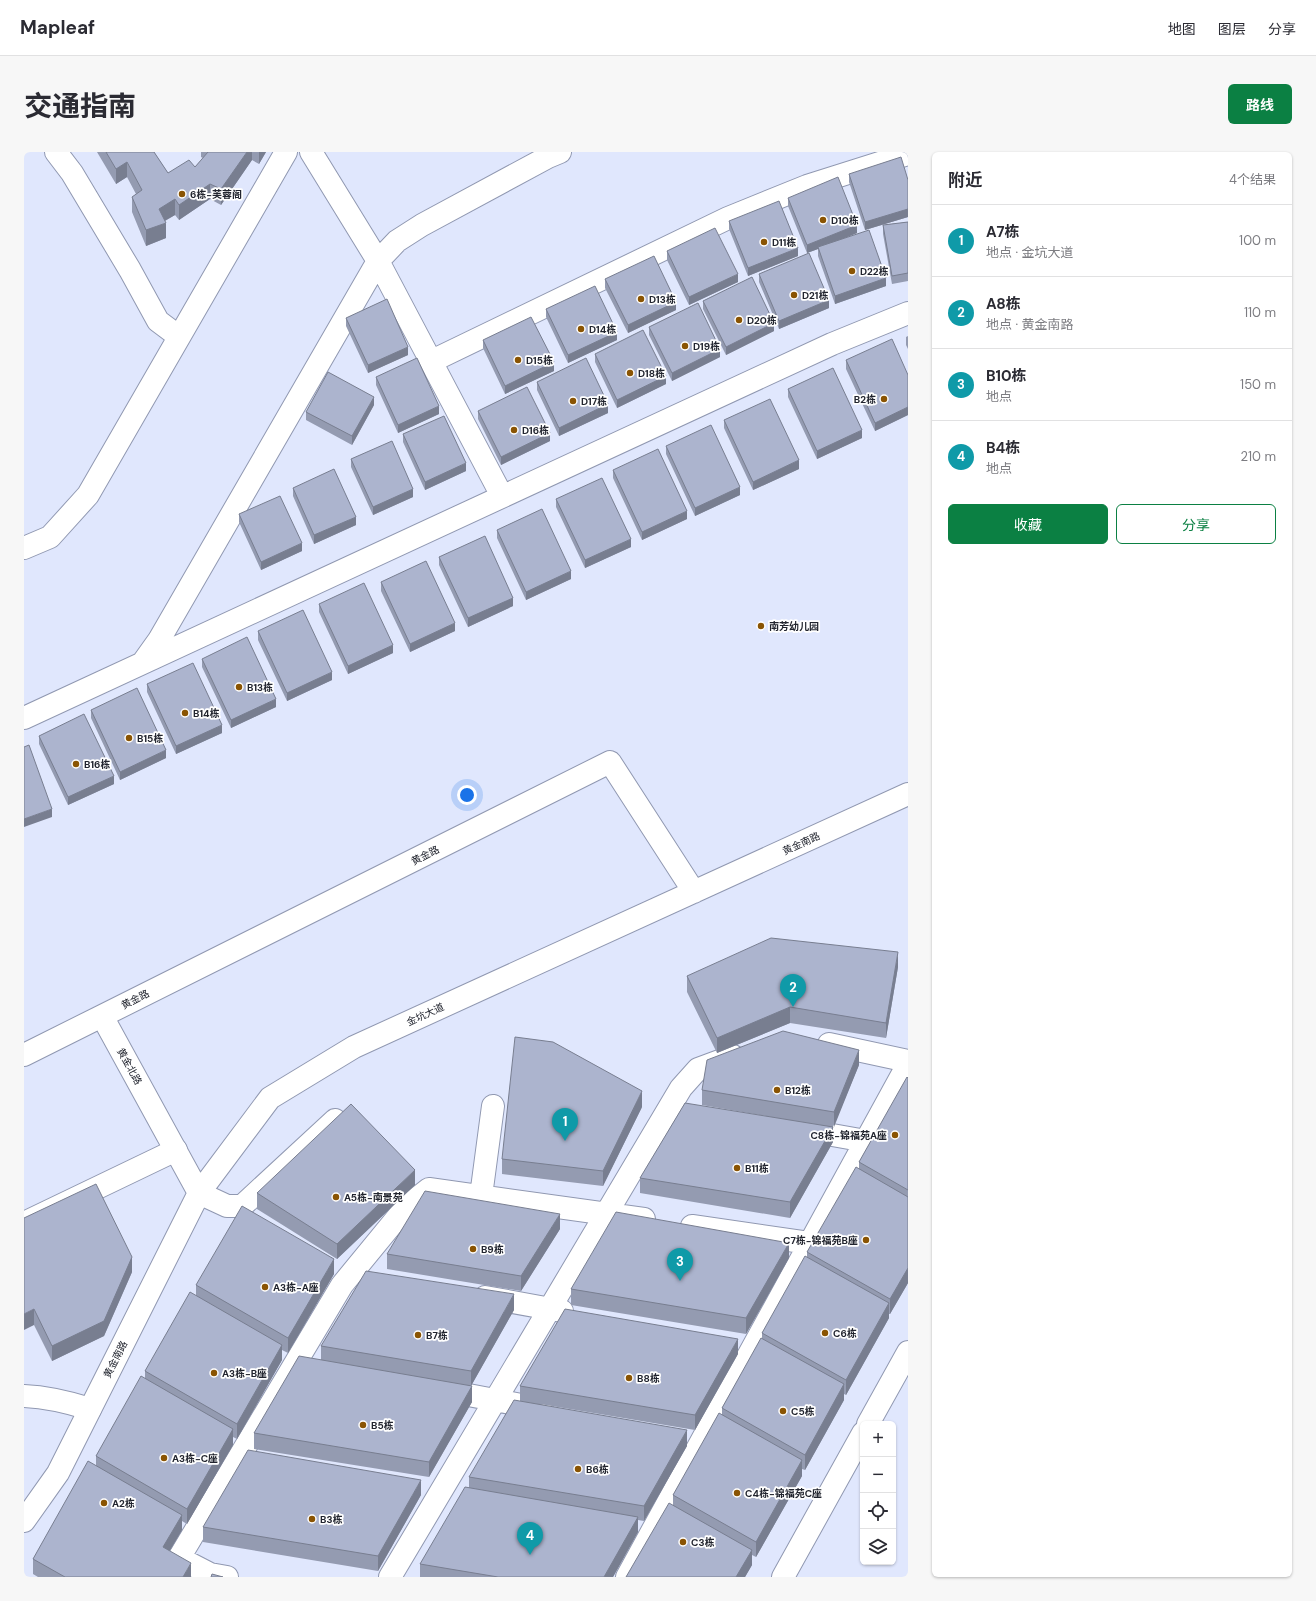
<!DOCTYPE html>
<html lang="zh">
<meta charset="utf-8">
<style>
body{margin:0;font-family:"DM Sans","Noto Sans SC",sans-serif;background:#f7f7f7;color:#2b2b33}
.controls{position:absolute;right:12px;bottom:12px;display:grid;overflow:hidden;border-radius:6px;box-shadow:0 1px 3px #0004}
.controls button{width:36px;height:36px;display:grid;place-items:center;padding:0;border:0;border-bottom:1px solid #e1e1e2;background:#fff;color:#2b2b33;font:20px sans-serif}
.you{position:absolute;left:443px;top:643px;width:14px;height:14px;margin:-10px;border:3px solid #fff;border-radius:50%;background:#1a73e8;box-shadow:0 0 0 6px #1a73e833}
.badge{display:grid;place-items:center;width:26px;height:26px;border-radius:50%;background:#0b8043;color:#fff;font-size:13px;font-weight:700}
.pin{position:absolute;translate:-50% -33px;filter:drop-shadow(0 1px 2px #0008)}
.pin::after{content:'';position:absolute;top:21px;width:14px;height:12px;background:inherit;clip-path:polygon(0 0,100% 0,50% 100%)}
.list{margin:0;padding:0;list-style:none}
h2{display:flex;justify-content:space-between;align-items:center;height:52px;margin:0;padding:0 16px;font-size:17px}
h2 small{font-size:13px;font-weight:400;color:#7c7c81}
.list li{display:grid;grid-template-columns:26px 1fr auto;gap:12px;align-items:center;box-sizing:border-box;height:72px;padding:0 16px;border-top:1px solid #e1e1e2}
.list b{display:block;font-size:15px;white-space:nowrap}
.list p{margin:0;font-size:13px;white-space:nowrap;color:#7c7c81}
.list em{font-size:13px;font-style:normal;color:#7c7c81}
.actions{display:flex;gap:8px;padding:12px 16px}
.actions a{flex:1;padding:9px 0;border:1px solid #0b8043;border-radius:6px;text-align:center;font-size:14px;color:#0b8043}
.actions .main{background:#0b8043;color:#fff}
.icon{flex:none;width:22px;height:22px;fill:none;stroke:currentColor;stroke-width:2;stroke-linecap:round;stroke-linejoin:round}
.map{position:relative;flex:none;width:884px;height:1425px;overflow:hidden;border-radius:6px}
header{display:flex;align-items:center;gap:24px;box-sizing:border-box;height:56px;padding:0 20px;background:#fff;border-bottom:1px solid #e1e1e2}
header strong{font-size:19px}
nav{display:flex;gap:22px;margin-inline-start:auto;font-size:14px}
.intro{display:flex;align-items:center;justify-content:space-between;box-sizing:border-box;height:96px;padding:0 24px}
h1{margin:0;font-size:28px}
.button{padding:10px 18px;border-radius:6px;background:#0b8043;color:#fff;font-size:14px;font-weight:700}
main{display:flex;gap:24px;padding:0 24px}
aside{flex:1;background:#fff;border-radius:6px;box-shadow:0 1px 3px #0004}
.map>svg:first-child{display:block}
.lines{fill:none;stroke-linecap:round;stroke-linejoin:round}
.street-casing{stroke:#9098b1;stroke-width:24}
.secondary-casing{stroke:#9098b1;stroke-width:24}
.street{stroke:#fff;stroke-width:22}
.secondary{stroke:#fff;stroke-width:22}
.wall{fill:#949bb1}
.shaded-wall{fill:#787e90}
.building{fill:#acb4ce;stroke:#787e90}
.poi-dot{fill:#8a5403;stroke:#fff;stroke-width:1.5}
.labels{text-anchor:middle;stroke-width:3.5;stroke-linejoin:round;paint-order:stroke}
.poi-label{font-size:10px;font-weight:bold;fill:#21242e;stroke:#fff;text-anchor:start}
.street-label{font-size:10px;fill:#21242e;stroke:#fff}
</style>
<header>
<strong>Mapleaf</strong>
<nav><a>地图</a><a>图层</a><a>分享</a></nav>
</header>
<div class="intro"><h1>交通指南</h1><a class="button">路线</a></div>
<main>
<div class="map">
<svg width="884" height="1425" viewBox="0 0 884 1425">
<rect width="100%" height="100%" fill="#e0e7fd"/>
<g class="lines">
<!-- street casing -->
<g class="street-casing">
<path id="street" d="M32 0 48 21 106 118 134 169 154 184
M287 0 354 109 478 344
M408 209 704 66 783 34 884 2
M0 396 26 385 64 343 262 0
M120 509 135 488 354 109 373 89 398 73 524 5 536 0
M0 566 808 192 884 161
M805 892 884 909
M780 978 842 989
M175 1041 203 1054H218L311 968
M457 1044 469 954
M0 1071 152 998
M668 1074 785 1091
M461 1145 538 1159
M418 1238 518 1257
M0 1244C23 1245 44 1250 66 1257
M844 1272 884 1200
M203 1425 186 1422 155 1406 318 1133 382 1055 405 1037 620 1067
M366 1425 657 936 674 917 709 904
M603 1425 884 912
M759 1425 839 1281"/>
</g>
<!-- secondary casing -->
<g class="secondary-casing">
<path id="secondary" d="M78 864 586 610 670 740
M0 903 78 864 175 1041
M0 1369 34 1321 175 1041 246 946 330 895 884 642"/>
</g>
<!-- street -->
<use href="#street" class="street"/>
<!-- secondary -->
<use href="#secondary" class="secondary"/>
</g>
<!-- wall -->
<path class="wall" d="M73 0H130L144 21 171 15 179 6 177 5V0H242L235 12 228 8 197 53 186 47 155 68 151 63 141 69 142 86 122 94 108 60V45L112 42 103 25 92 32Z
M825 22 884 28V65L841 78 825 30Z
M764 46 833 81 819 87 862 134 811 152 794 104V97L783 101 764 54Z
M705 69 774 104 724 124 705 77Z
M884 70V129L868 132 859 82V73Z
M643 99 714 130 665 153 643 108Z
M735 122 805 156 755 177 735 130Z
M581 127 652 158 604 181 581 136Z
M679 149 750 179 702 203 679 157Z
M522 157 593 188 544 211 522 165Z
M322 166 384 203 344 221 322 174Z
M625 175 696 205 648 229 625 183Z
M884 184V197L882 193V185Z
M459 188 530 219 481 242 459 196Z
M571 202 642 232 593 256 571 210Z
M822 208 884 223V263L851 279 822 217Z
M352 225 415 262 374 281 352 233Z
M513 230 584 261 535 284 513 238Z
M764 237 838 286 793 307 764 245Z
M350 253 328 293 282 268V260Z
M454 259 526 289 477 313 454 267Z
M700 268 775 317 729 338 700 276Z
M379 282 442 319 401 338 379 290Z
M642 294 716 343 671 364 642 302Z
M327 307 389 345 349 363 327 315Z
M589 318 663 367 618 388 589 326Z
M269 336 332 373 290 392 269 344Z
M532 347 607 395 561 416 532 355Z
M215 362 278 399 237 418 215 370Z
M473 378 547 427 502 448 473 386Z
M415 405 489 454 444 475 415 413Z
M357 430 431 479 386 500 357 439Z
M295 452 369 501 324 522 295 460Z
M234 479 308 528 263 549 234 488Z
M178 507 252 555 207 576 178 515Z
M123 532 198 581 152 602 123 540Z
M67 558 142 606 96 628 67 566Z
M15 584 90 632 44 653 15 592Z
M874 815 862 886 766 871 693 901 663 840V824Z
M835 913 809 975V990L766 1066 616 1041V1026L742 964 678 953V938Z
M884 926V1131L866 1162H865V1166L822 1243 820 1242V1248L781 1318 778 1317V1324L732 1405 728 1403V1413L721 1425H602L649 1353V1343L698 1263V1256L738 1186V1181L783 1106V1100L835 1017V1010Z
M618 955 579 1034 478 1022V1007Z
M391 1033 313 1107 233 1057V1041Z
M0 1066 108 1120 80 1184 28 1209 10 1173Z
M536 1077 497 1139 363 1117V1102Z
M765 1106 722 1182 547 1153V1137Z
M310 1122 264 1201 258 1198V1208L213 1287 209 1285V1293L163 1372 158 1369V1378L146 1399 167 1425H14L9 1422V1407L72 1313V1304L121 1226V1219L172 1143V1133Z
M490 1158 447 1234 448 1250 405 1325 230 1297V1281L297 1208V1194Z
M714 1202 671 1278 516 1252 663 1294 620 1369 614 1368V1380L589 1425H396V1412L445 1336V1325L496 1249V1234Z
M397 1343 354 1419 179 1390V1375Z"/>
<!-- shaded-wall -->
<path class="shaded-wall" d="M223 0H228V8L197 53V37Z
M235 0H242L235 12Z
M103 10V25L92 32V17Z
M186 32V47L155 68V53Z
M151 47V63L135 72V57Z
M884 57V65L841 78V70Z
M142 71V86L122 94V78Z
M833 73V81L794 97V95V97L783 101V93Z
M774 96V104L724 124V116Z
M714 122V130L665 153V145Z
M862 126V134L811 152V144Z
M805 148V156L755 177V169Z
M652 150V158L604 181V173Z
M750 171V179L702 203V195Z
M593 180V188L544 211V203Z
M384 195V203L344 221V213Z
M696 197V205L648 229V221Z
M530 210V219L481 242V234Z
M642 224V232L593 256V248Z
M350 245V253L328 293V284Z
M584 252V261L535 284V276Z
M415 254V262L374 281V273Z
M884 255V263L851 279V271Z
M838 278V286L793 307V299Z
M526 281V289L477 313V305Z
M775 308V317L729 338V330Z
M442 311V319L401 338V330Z
M716 335V343L671 364V356Z
M389 337V345L349 363V355Z
M663 359V367L618 388V380Z
M332 365V373L290 392V383Z
M607 387V395L561 416V408Z
M278 391V399L237 418V410Z
M547 419V427L502 448V440Z
M489 446V454L444 475V466Z
M431 471V479L386 500V492Z
M369 493V501L324 522V514Z
M308 520V528L263 549V541Z
M252 547V555L207 576V568Z
M198 573V581L152 602V594Z
M142 598V606L96 628V620Z
M90 624V632L44 653V645Z
M28 657V665L0 675V667Z
M874 800V815L862 886V871Z
M766 855V871L693 901V886Z
M835 898V913L810 975V960Z
M618 939V955L579 1034V1019Z
M809 975V990L766 1066V1050Z
M391 1018V1033L313 1107V1092Z
M536 1062V1077L497 1139V1124Z
M765 1091V1106L722 1182V1166Z
M108 1105V1120L80 1184 28 1209V1194Z
M310 1107V1122L264 1201V1186Z
M884 1116V1131L866 1162V1147Z
M490 1142V1158L447 1234V1219Z
M865 1151V1166L822 1243V1228Z
M10 1157V1173L0 1178V1162Z
M714 1187V1202L671 1278V1263Z
M258 1193V1208L213 1287V1272Z
M820 1232V1248L781 1318V1303Z
M448 1234V1250L405 1325V1310Z
M209 1277V1293L163 1372V1357Z
M663 1278V1294L620 1369V1354Z
M778 1308V1324L732 1405V1390Z
M397 1328V1343L354 1419V1404Z
M158 1363V1378L139 1410V1395Z
M614 1365V1380L589 1425H580Z
M728 1398V1413L721 1425H712Z
M167 1411V1425H159Z"/>
<!-- building -->
<path class="building" d="M82 0H130L144 21 165 8 171 15 184 0H223L197 37 186 32 155 53 151 47 135 57 142 71 122 78 108 45 118 38 103 10 92 17Z
M877 5 884 28V57L841 70 825 22Z
M814 25 833 73 783 93 764 46Z
M755 49 774 96 724 116 705 69Z
M884 70V121L868 124 859 73Z
M691 76 714 122 665 145 643 99Z
M845 78 862 126 811 144 794 95Z
M785 101 805 148 755 169 735 122Z
M630 104 652 150 604 173 581 127Z
M728 125 750 171 702 195 679 149Z
M571 134 593 180 544 203 522 157Z
M363 147 384 195 344 213 322 166Z
M674 151 696 197 648 221 625 175Z
M507 165 530 210 481 234 459 188Z
M619 178 642 224 593 248 571 202Z
M868 187 884 223V255L851 271 822 208Z
M393 206 415 254 374 273 352 225Z
M562 206 584 252 535 276 513 230Z
M809 216 838 278 793 299 764 237Z
M304 220 350 245 328 284 282 260Z
M503 235 526 281 477 305 454 259Z
M746 247 775 308 729 330 700 268Z
M420 264 442 311 401 330 379 282Z
M687 273 716 335 671 356 642 294Z
M368 289 389 337 349 355 327 307Z
M634 297 663 359 618 380 589 318Z
M310 317 332 365 290 383 269 336Z
M578 326 607 387 561 408 532 347Z
M256 344 278 391 237 410 215 362Z
M518 357 547 419 502 440 473 378Z
M461 384 489 446 444 466 415 405Z
M402 409 431 471 386 492 357 430Z
M340 431 369 493 324 514 295 452Z
M279 458 308 520 263 541 234 479Z
M223 485 252 547 207 568 178 507Z
M169 511 198 573 152 594 123 532Z
M113 536 142 598 96 620 67 558Z
M60 562 90 624 44 645 15 584Z
M5 593 28 657 0 667V595Z
M747 786 874 800 862 871 766 855 693 886 663 824Z
M759 879 835 898 810 960 678 938 683 908Z
M491 885 529 890 618 939 579 1019 478 1007Z
M883 925 884 926V1038L835 1010Z
M661 951 809 975 766 1050 616 1026Z
M327 952 391 1018 313 1092 233 1041Z
M832 1015 884 1045V1116L866 1147 783 1100Z
M72 1032 108 1105 80 1169 28 1194 10 1157 0 1162V1066Z
M401 1039 536 1062 497 1124 363 1102Z
M218 1054 310 1107 264 1186 172 1133Z
M592 1060 765 1091 722 1166 547 1137Z
M781 1104 865 1151 822 1228 738 1181Z
M342 1119 490 1142 447 1219 297 1194Z
M166 1140 258 1193 213 1272 121 1219Z
M541 1157 714 1187 671 1263 496 1234Z
M737 1186 820 1232 781 1303 698 1256Z
M275 1204 448 1234 405 1310 230 1281Z
M117 1224 209 1277 163 1357 72 1304Z
M490 1248 663 1278 620 1354 445 1325Z
M695 1261 778 1308 732 1390 649 1343Z
M224 1298 397 1328 354 1404 179 1375Z
M64 1309 158 1363 139 1395 167 1411 159 1425H41L9 1407Z
M441 1335 614 1365 580 1425H474L396 1412Z
M645 1351 728 1398 712 1425H602Z
M188 1422 199 1425H187Z"/>
<!-- markers -->
<g class="poi-dot">
<circle cx="158" cy="42" r="4"/>
<circle cx="799" cy="68" r="4"/>
<circle cx="740" cy="90" r="4"/>
<circle cx="828" cy="119" r="4"/>
<circle cx="770" cy="143" r="4"/>
<circle cx="617" cy="147" r="4"/>
<circle cx="715" cy="168" r="4"/>
<circle cx="557" cy="177" r="4"/>
<circle cx="661" cy="194" r="4"/>
<circle cx="494" cy="208" r="4"/>
<circle cx="606" cy="221" r="4"/>
<circle cx="860" cy="247" r="4"/>
<circle cx="549" cy="249" r="4"/>
<circle cx="490" cy="278" r="4"/>
<circle cx="737" cy="474" r="4"/>
<circle cx="215" cy="535" r="4"/>
<circle cx="161" cy="561" r="4"/>
<circle cx="105" cy="586" r="4"/>
<circle cx="52" cy="612" r="4"/>
<circle cx="753" cy="938" r="4"/>
<circle cx="871" cy="983" r="4"/>
<circle cx="713" cy="1016" r="4"/>
<circle cx="312" cy="1045" r="4"/>
<circle cx="842" cy="1088" r="4"/>
<circle cx="449" cy="1097" r="4"/>
<circle cx="241" cy="1135" r="4"/>
<circle cx="801" cy="1181" r="4"/>
<circle cx="394" cy="1183" r="4"/>
<circle cx="190" cy="1221" r="4"/>
<circle cx="605" cy="1226" r="4"/>
<circle cx="759" cy="1259" r="4"/>
<circle cx="339" cy="1273" r="4"/>
<circle cx="140" cy="1306" r="4"/>
<circle cx="554" cy="1317" r="4"/>
<circle cx="713" cy="1341" r="4"/>
<circle cx="80" cy="1351" r="4"/>
<circle cx="288" cy="1367" r="4"/>
<circle cx="659" cy="1390" r="4"/>
</g>
<g class="labels">
<!-- poi labels -->
<g class="poi-label">
<text x="166" y="46">6栋-芙蓉阁</text>
<text x="807" y="72">D10栋</text>
<text x="748" y="94">D11栋</text>
<text x="836" y="123">D22栋</text>
<text x="778" y="147">D21栋</text>
<text x="625" y="151">D13栋</text>
<text x="723" y="172">D20栋</text>
<text x="565" y="181">D14栋</text>
<text x="669" y="198">D19栋</text>
<text x="502" y="212">D15栋</text>
<text x="614" y="225">D18栋</text>
<text x="852" y="251" text-anchor="end">B2栋</text>
<text x="557" y="253">D17栋</text>
<text x="498" y="282">D16栋</text>
<text x="745" y="478">南芳幼儿园</text>
<text x="223" y="539">B13栋</text>
<text x="169" y="565">B14栋</text>
<text x="113" y="590">B15栋</text>
<text x="60" y="616">B16栋</text>
<text x="761" y="942">B12栋</text>
<text x="863" y="987" text-anchor="end">C8栋-锦福苑A座</text>
<text x="721" y="1020">B11栋</text>
<text x="320" y="1049">A5栋-南景苑</text>
<text x="834" y="1092" text-anchor="end">C7栋-锦福苑B座</text>
<text x="457" y="1101">B9栋</text>
<text x="249" y="1139">A3栋-A座</text>
<text x="809" y="1185">C6栋</text>
<text x="402" y="1187">B7栋</text>
<text x="198" y="1225">A3栋-B座</text>
<text x="613" y="1230">B8栋</text>
<text x="767" y="1263">C5栋</text>
<text x="347" y="1277">B5栋</text>
<text x="148" y="1310">A3栋-C座</text>
<text x="562" y="1321">B6栋</text>
<text x="721" y="1345">C4栋-锦福苑C座</text>
<text x="88" y="1355">A2栋</text>
<text x="296" y="1371">B3栋</text>
<text x="667" y="1394">C3栋</text>
</g>
<!-- street labels -->
<g class="street-label">
<text transform="translate(777 691) rotate(-25)" y="4">黄金南路</text>
<text transform="translate(401 703) rotate(-27)" y="4">黄金路</text>
<text transform="translate(111 847) rotate(-27)" y="4">黄金路</text>
<text transform="translate(401 862) rotate(-25)" y="4">金坑大道</text>
<text transform="translate(106 914) rotate(61)" y="4">黄金北路</text>
<text transform="translate(91 1207) rotate(-63)" y="4">黄金南路</text>
</g>
</g>
</svg>
<div class="controls">
<button>+</button>
<button>−</button>
<button><svg class="icon" aria-label="locate" viewBox="0 0 24 24"><circle cx="12" cy="12" r="6"/><path d="M12 2v4M12 18v4M2 12h4M18 12h4"/></svg></button>
<button><svg class="icon" aria-label="layers" viewBox="0 0 24 24"><path d="M12 4l9 5-9 5-9-5zM3 14l9 5 9-5"/></svg></button>
</div>
<div class="you"></div>
<div class="pin badge" style="left:541px;top:989px;background:#0f9aa8">1</div>
<div class="pin badge" style="left:769px;top:855px;background:#0f9aa8">2</div>
<div class="pin badge" style="left:656px;top:1129px;background:#0f9aa8">3</div>
<div class="pin badge" style="left:506px;top:1403px;background:#0f9aa8">4</div>
</div>
<aside>
<h2>附近<small>4个结果</small></h2>
<ul class="list">
<li><span class="badge" style="background:#0f9aa8">1</span><div><b>A7栋</b><p>地点 · 金坑大道</p></div><em>100 m</em></li>
<li><span class="badge" style="background:#0f9aa8">2</span><div><b>A8栋</b><p>地点 · 黄金南路</p></div><em>110 m</em></li>
<li><span class="badge" style="background:#0f9aa8">3</span><div><b>B10栋</b><p>地点</p></div><em>150 m</em></li>
<li><span class="badge" style="background:#0f9aa8">4</span><div><b>B4栋</b><p>地点</p></div><em>210 m</em></li>
</ul>
<div class="actions"><a class="main">收藏</a><a>分享</a></div>
</aside>
</main>
